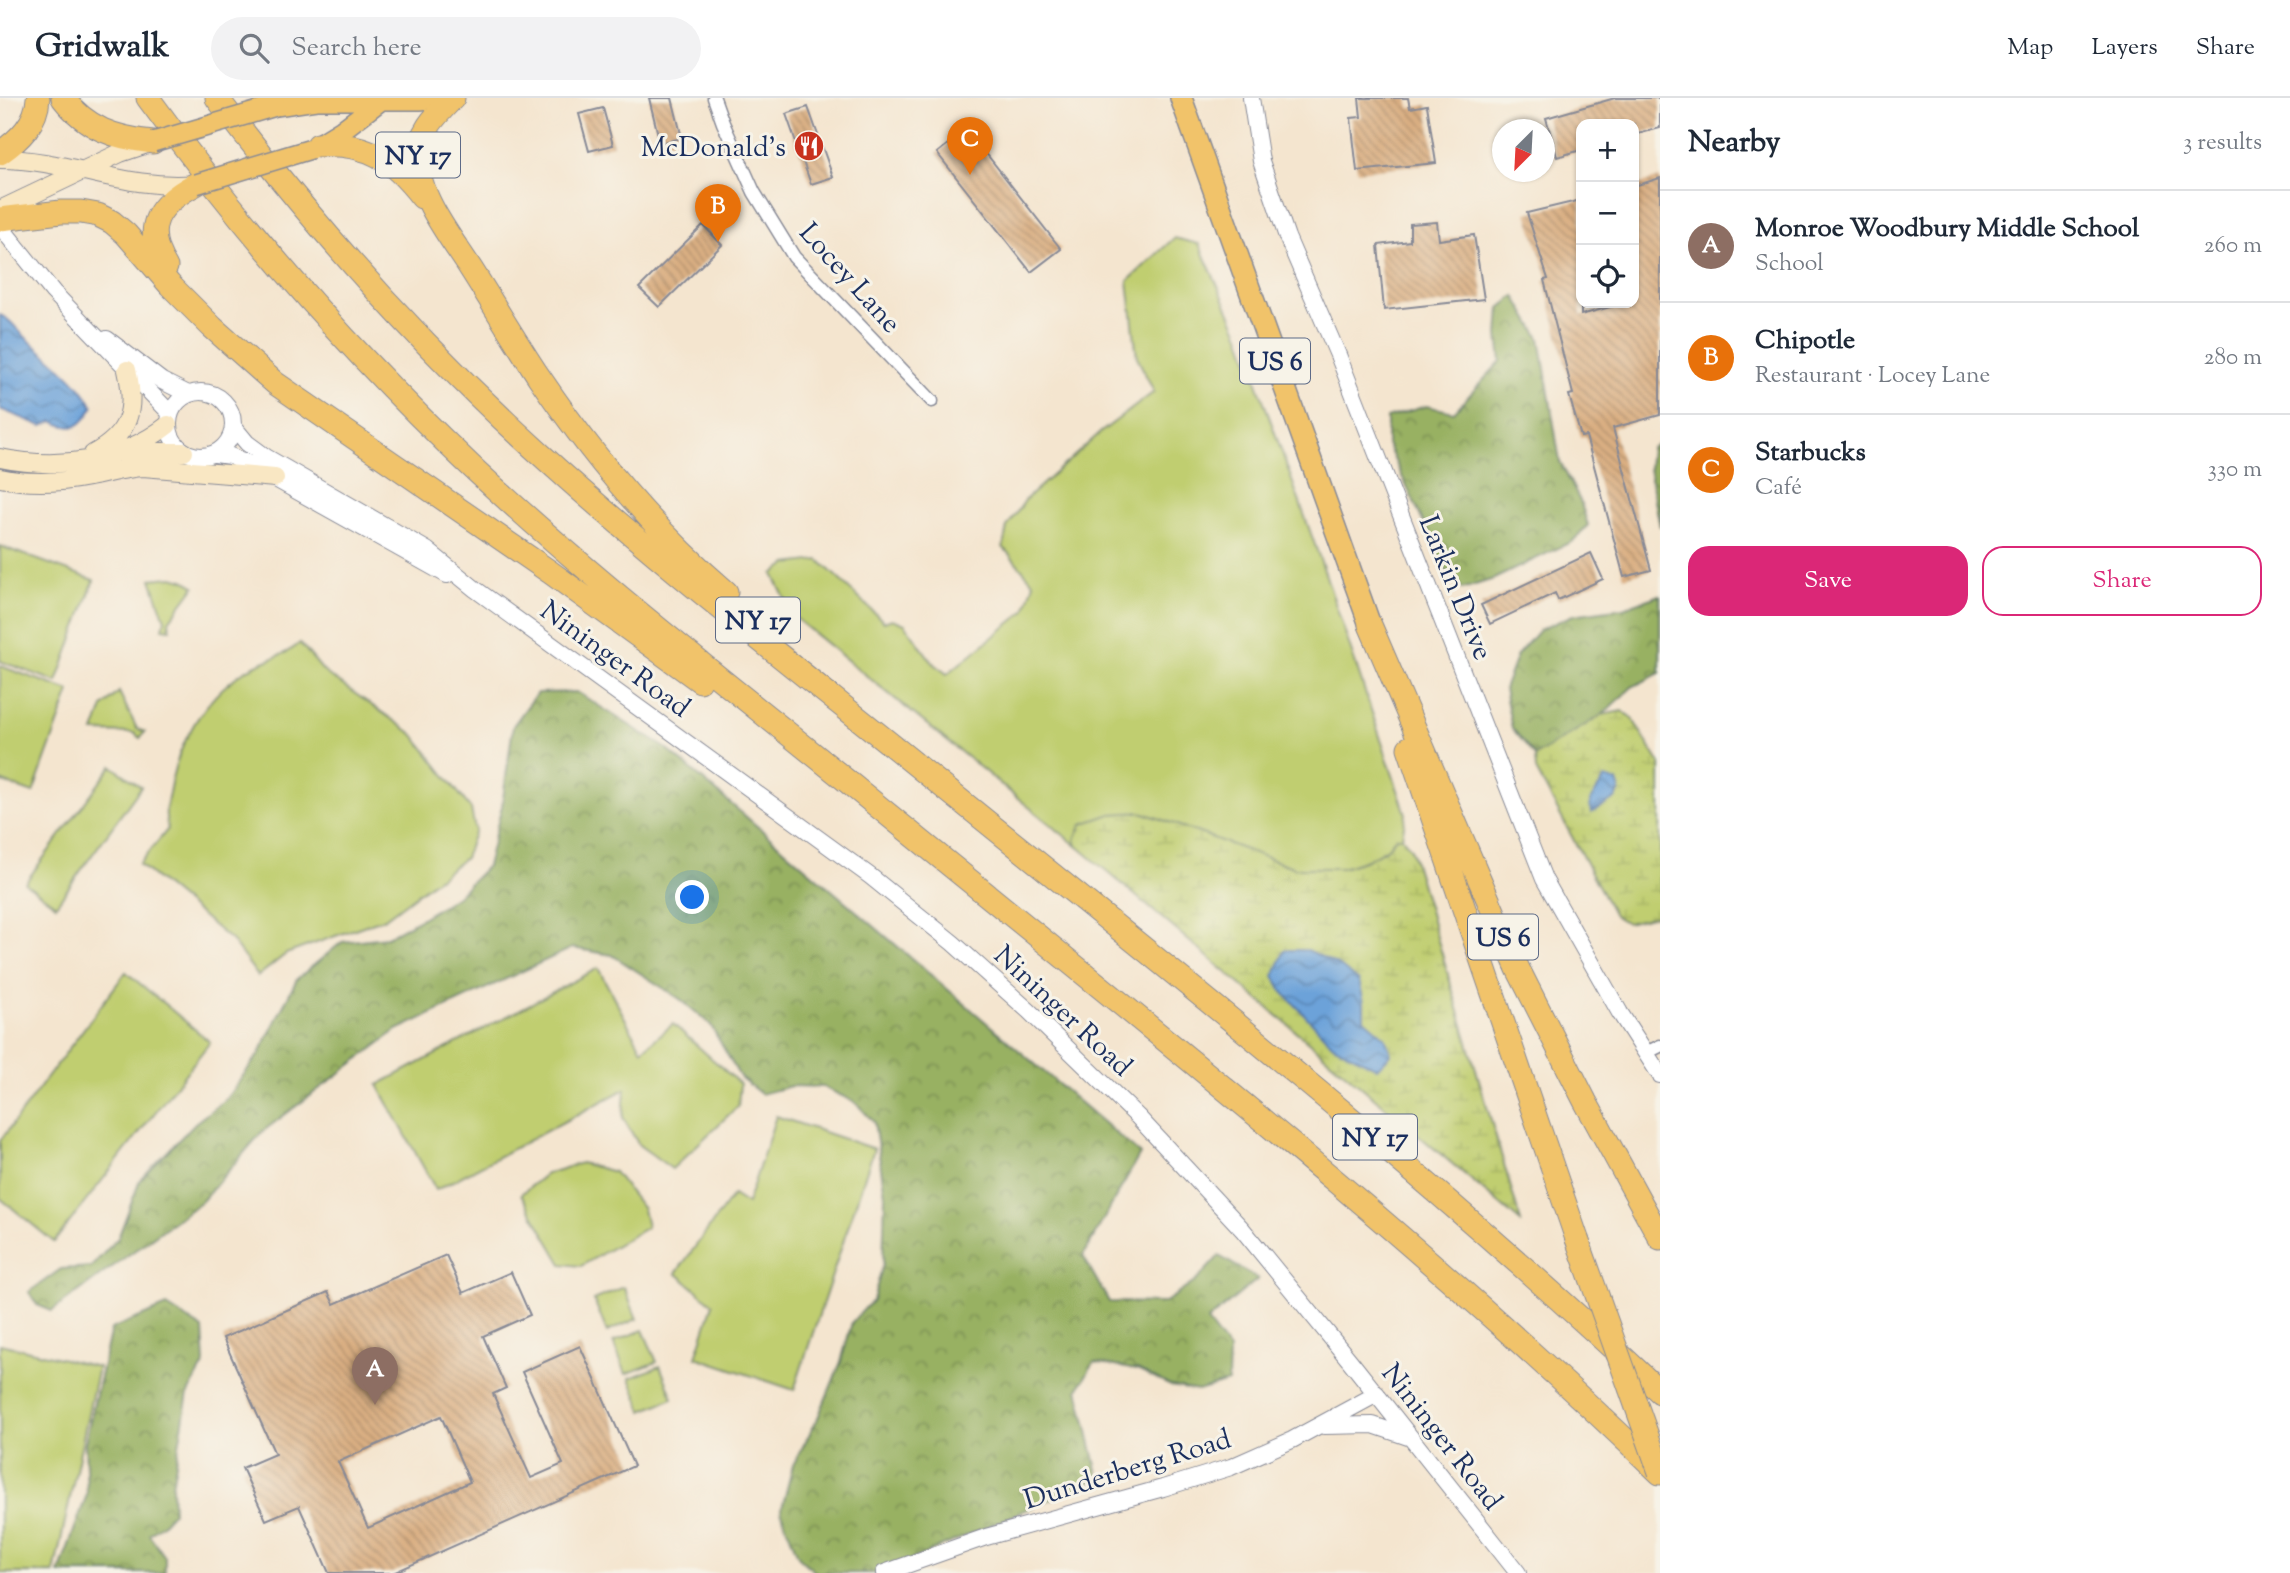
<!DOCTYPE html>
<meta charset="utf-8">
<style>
body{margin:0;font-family:"Sorts Mill Goudy",serif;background:#f2f2f3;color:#1f2937}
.controls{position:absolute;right:21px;top:21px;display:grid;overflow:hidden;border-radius:14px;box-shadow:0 2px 5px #0004}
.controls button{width:63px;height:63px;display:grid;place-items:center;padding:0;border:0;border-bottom:2px solid #e0e1e3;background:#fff;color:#1f2937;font:35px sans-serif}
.compass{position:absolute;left:1492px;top:21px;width:63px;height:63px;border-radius:50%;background:#fff;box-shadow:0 2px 5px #0004;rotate:204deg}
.you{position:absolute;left:693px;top:800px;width:24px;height:24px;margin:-18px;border:5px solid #fff;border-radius:50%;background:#1a73e8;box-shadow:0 0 0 10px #1a73e833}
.badge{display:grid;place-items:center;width:46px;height:46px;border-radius:50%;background:#db2777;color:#fff;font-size:23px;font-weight:700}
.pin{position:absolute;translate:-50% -58px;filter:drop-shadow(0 2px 4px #0008)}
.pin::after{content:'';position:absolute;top:37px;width:24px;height:21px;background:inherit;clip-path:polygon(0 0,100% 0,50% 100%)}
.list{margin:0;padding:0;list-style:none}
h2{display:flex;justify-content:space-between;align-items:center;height:91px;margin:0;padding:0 28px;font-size:30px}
h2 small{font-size:23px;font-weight:400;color:#747a83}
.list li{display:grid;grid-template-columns:46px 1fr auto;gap:21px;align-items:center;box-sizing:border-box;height:112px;padding:0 28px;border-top:2px solid #e0e1e3}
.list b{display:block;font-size:26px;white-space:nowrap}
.list p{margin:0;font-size:23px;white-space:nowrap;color:#747a83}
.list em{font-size:23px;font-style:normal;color:#747a83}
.actions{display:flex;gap:14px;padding:21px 28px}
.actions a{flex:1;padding:16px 0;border:2px solid #db2777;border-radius:21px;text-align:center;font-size:24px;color:#db2777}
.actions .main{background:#db2777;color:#fff}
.icon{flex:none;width:38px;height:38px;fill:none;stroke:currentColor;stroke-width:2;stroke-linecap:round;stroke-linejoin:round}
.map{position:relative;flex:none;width:1660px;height:1475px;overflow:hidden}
header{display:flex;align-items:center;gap:42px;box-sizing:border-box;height:98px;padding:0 35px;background:#fff;border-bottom:2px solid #e0e1e3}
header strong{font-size:33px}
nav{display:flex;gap:38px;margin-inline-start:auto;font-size:24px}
.search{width:490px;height:63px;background:#f2f2f3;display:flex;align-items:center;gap:18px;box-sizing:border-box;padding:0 24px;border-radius:38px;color:#747a83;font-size:26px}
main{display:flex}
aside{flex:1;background:#fff}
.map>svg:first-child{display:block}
.grass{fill:#c0ce70;stroke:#6e7e67;stroke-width:2}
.forest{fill:url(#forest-crowns);stroke:#5a7060;stroke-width:2}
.wetland{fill:url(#wetland-marsh);stroke:#6e7e67;stroke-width:2}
.water{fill:url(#water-waves);stroke:#44689c;stroke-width:2}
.building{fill:url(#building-back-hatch);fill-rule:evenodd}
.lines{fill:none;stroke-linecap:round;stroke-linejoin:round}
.minor-casing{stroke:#888a96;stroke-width:15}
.tertiary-casing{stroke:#888a96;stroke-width:18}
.secondary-casing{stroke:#888a96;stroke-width:20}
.primary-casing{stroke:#888a96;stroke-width:22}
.trunk-casing{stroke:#888a96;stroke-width:24}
.motorway-casing{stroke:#888a96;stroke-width:25}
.minor{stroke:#fff;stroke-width:12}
.tertiary{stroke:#fff;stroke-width:16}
.secondary{stroke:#f9e7c3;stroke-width:18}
.primary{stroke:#f1c36a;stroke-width:19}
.trunk{stroke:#f1c36a;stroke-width:21}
.motorway{stroke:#f1c36a;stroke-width:23}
.primary-bridge-casing{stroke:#888a96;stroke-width:22;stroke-linecap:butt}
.motorway-bridge-casing{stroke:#888a96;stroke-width:25;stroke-linecap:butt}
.primary-bridge{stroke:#f1c36a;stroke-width:19}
.motorway-bridge{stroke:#f1c36a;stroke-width:23}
.labels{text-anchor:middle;stroke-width:6;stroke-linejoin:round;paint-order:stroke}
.shield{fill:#f7f3e8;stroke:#5d6a87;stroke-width:2}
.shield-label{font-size:26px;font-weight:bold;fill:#1b2f5e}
.poi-label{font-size:28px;fill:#1b2f5e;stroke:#f7f3e8;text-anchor:end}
.street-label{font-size:28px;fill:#1b2f5e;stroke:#f7f3e8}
</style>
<header>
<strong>Gridwalk</strong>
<div class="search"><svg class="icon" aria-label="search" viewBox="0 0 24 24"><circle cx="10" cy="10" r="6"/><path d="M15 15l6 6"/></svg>Search here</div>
<nav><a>Map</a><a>Layers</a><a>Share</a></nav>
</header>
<main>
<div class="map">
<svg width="1660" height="1475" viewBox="0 0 1660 1475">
<defs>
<pattern id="forest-crowns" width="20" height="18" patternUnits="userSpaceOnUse" patternTransform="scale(1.75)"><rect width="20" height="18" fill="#98b162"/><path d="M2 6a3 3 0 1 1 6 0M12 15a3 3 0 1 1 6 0" fill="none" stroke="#7b9054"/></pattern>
<pattern id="wetland-marsh" width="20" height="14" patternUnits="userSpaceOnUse" patternTransform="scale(1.75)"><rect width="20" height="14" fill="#c0ce70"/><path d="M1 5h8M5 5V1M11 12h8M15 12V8" fill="none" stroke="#a4b163"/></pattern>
<pattern id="water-waves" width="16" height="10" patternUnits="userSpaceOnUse" patternTransform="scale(1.75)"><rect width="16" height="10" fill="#6ca2d9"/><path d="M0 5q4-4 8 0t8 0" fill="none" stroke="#5884b3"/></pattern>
<pattern id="building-back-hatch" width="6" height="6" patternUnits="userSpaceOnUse" patternTransform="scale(1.75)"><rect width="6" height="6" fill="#daaf82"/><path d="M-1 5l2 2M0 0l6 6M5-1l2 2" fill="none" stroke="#b08f6e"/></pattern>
</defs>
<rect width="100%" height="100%" fill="#f7f3e8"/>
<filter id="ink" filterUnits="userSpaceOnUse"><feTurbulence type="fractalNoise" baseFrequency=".0143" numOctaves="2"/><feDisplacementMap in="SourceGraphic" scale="14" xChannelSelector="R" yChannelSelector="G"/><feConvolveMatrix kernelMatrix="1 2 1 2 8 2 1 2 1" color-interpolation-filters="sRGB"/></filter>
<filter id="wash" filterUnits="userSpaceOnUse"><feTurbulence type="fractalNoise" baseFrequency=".00686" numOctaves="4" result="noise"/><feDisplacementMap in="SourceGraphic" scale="28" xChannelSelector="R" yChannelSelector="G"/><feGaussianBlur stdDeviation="1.57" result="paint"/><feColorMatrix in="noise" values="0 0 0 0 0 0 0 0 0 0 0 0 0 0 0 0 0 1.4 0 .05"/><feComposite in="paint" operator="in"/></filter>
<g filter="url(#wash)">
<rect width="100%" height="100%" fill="#f4e5cf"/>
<!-- grass -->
<path class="grass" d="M1174 140 1199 146 1240 237 1325 475 1406 716 1402 739H1396L1388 750 1367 762 1343 770H1295L1141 714 1075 741 1077 748 794 519 773 476 787 466 819 462 884 524 892 521 905 526 932 564 947 576 1025 513 1034 485 1003 449 1007 429 1026 401 1101 334 1154 294 1137 259 1128 183Z
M0 448 94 482 57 584 0 563Z
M172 479 184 482 195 488 169 523 170 531 163 530 165 522 151 481Z
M300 545 324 574 413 636 471 711 475 732 465 760 385 820 286 856 258 878 231 842 139 766 168 731C164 718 166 708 169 695 177 647 202 602 243 574 261 562 285 559 300 545Z
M0 568 70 593 33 695 0 683Z
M119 594 137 631 145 634 140 640 134 635 94 634 103 609Z
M112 668 141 689 56 807 25 785Z
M598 870 642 952 673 926 740 986 738 1008 672 1071 639 1047 623 1020 625 991 436 1092 378 987Z
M126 874 210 944 54 1144 0 1100V1043Z
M776 1018 874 1051 794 1292 696 1259 713 1206 676 1175 733 1097 747 1106Z
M581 1065 614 1074 643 1111 647 1129 581 1168 562 1166 521 1096 546 1076Z
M624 1189 637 1221 607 1234 594 1202Z
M643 1232 657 1264 626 1276 613 1244Z
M0 1246 98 1269 54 1475H0Z
M660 1268 673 1300 643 1313 630 1280Z"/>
<!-- forest -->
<path class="forest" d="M1515 198 1540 240 1560 364 1580 403 1588 427 1573 443 1494 481 1462 491 1445 471 1387 346V320L1426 308 1454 314 1501 263 1498 238 1500 210Z
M1660 345V429L1649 370 1651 350Z
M1660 497V575L1632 589 1602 617 1535 658 1512 630 1504 591 1517 557 1539 532 1573 517 1623 510Z
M577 594 667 651 1140 1056 1083 1158 1109 1204 1164 1205 1196 1183 1219 1158 1258 1181 1207 1223 1229 1252 1228 1284 1198 1293 1171 1288 1137 1272 1094 1264 1078 1291 1099 1380 881 1475H816L798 1458 781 1414 793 1367 817 1322 841 1264 852 1224 873 1202 883 1166 885 1097 874 1024 855 1004 823 989 791 988 761 996 740 979 710 926 680 901 612 857 572 850 397 932 262 1034 202 1103 52 1213 37 1207 29 1194 61 1171 91 1169 118 1140 140 1082 195 1025 226 1001 259 956 297 881 342 844 387 839 422 820 457 798 487 768 502 708 513 628 537 595Z
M167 1208 203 1231 205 1265 188 1295 172 1388 173 1414 162 1426 149 1436 165 1459V1475H59L87 1396 85 1344 111 1231Z"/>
<!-- wetland -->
<path class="wetland" d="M1622 613 1632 620 1660 666V817L1627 825 1614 817 1536 672 1535 658 1602 617Z
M1141 714 1295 770H1343L1367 762 1388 750 1396 739H1402L1411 751 1521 1124 1077 748 1075 741 1082 726 1111 716Z"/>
<!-- water -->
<path class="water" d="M0 217C11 222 12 226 20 234 45 259 77 277 93 309 82 328 74 335 53 323L42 328 0 311Z
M1605 680 1617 684 1620 692 1615 701 1591 715 1590 703Z
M1285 852H1308L1340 868 1359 883 1364 904V921L1385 939 1391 956 1377 970 1333 947 1282 893 1274 878Z"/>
<g id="blocks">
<!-- building -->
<path class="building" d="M649 0H672L682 40 660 45Z
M1359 0H1408L1410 10 1427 7 1436 65 1357 73 1351 20 1361 19Z
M1615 0H1660V30L1634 37V26H1581V52L1557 59 1546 20Z
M808 9 833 79 811 86 786 16Z
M603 10 613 47 589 53 579 16Z
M967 31 1061 151 1031 174 937 55Z
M1660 80V317L1613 330 1651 472 1624 479 1586 338 1581 339 1569 297 1573 296 1544 182 1548 181 1527 115 1581 102V217L1625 205H1634V88Z
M1437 124 1439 142 1474 137 1484 201 1384 212 1378 147 1410 143V126Z
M703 127 722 147 659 209 639 190Z
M1591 455 1603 481 1558 502 1555 495 1490 526 1481 507Z
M446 1157 463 1195 511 1174 530 1217 483 1238 506 1290 493 1296 531 1380 563 1366 522 1274 580 1248 634 1368 393 1475H329L299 1408 266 1422 242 1370 275 1356 223 1240 328 1194 334 1206ZM441 1318 470 1384 368 1430 338 1364Z"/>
</g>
</g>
<g filter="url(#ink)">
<use href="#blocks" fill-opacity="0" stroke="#888a96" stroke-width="2"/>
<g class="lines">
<!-- minor casing -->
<g class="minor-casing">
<path id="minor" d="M714 0 723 25 754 94 794 159 932 303
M1646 955 1660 948"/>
</g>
<!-- tertiary casing -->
<g class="tertiary-casing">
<path id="tertiary" d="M1251 0 1261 63 1287 139 1338 257 1544 781 1620 915 1660 977
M0 128 53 194 170 315
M107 241 162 283 188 296
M169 326a32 32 0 1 1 64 0a32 32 0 1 1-64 0Z
M233 328 247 345 266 359 427 452 475 491 870 778 953 845 1029 913 1138 1019 1243 1132 1350 1263 1518 1475
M215 356 230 358 245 364 447 477
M1324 1328 1373 1327 1411 1340
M884 1475 986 1439 1163 1390 1231 1369 1292 1342 1377 1296"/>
</g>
<!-- secondary casing -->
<g class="secondary-casing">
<path id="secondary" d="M0 61C69 61 126 93 196 86
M0 112 120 55 150 45
M93 356C130 336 136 311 127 272
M0 360C58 372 121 364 168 327
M127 367 159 354H184
M0 380C29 386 59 385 89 379 107 376 124 370 143 369L275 380"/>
</g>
<!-- primary casing -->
<g class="primary-casing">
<path id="primary" d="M276 8 316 2H420L441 0
M316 48 342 32 384 0"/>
</g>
<!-- trunk casing -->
<g class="trunk-casing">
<path id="trunk" d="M1181 0 1370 527"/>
</g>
<!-- motorway casing -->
<g class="motorway-casing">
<path id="motorway" d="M63 0C87 31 115 40 153 44
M148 0C245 133 354 258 474 371 594 483 725 584 853 688 1126 911 1406 1129 1660 1375
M217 0C313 127 420 247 538 354 653 459 777 555 899 653 1157 862 1418 1066 1660 1294
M453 0C435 18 417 36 418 63 418 99 452 141 471 171 494 207 515 243 539 279 591 356 656 434 726 494
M318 47C369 44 392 61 422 99
M0 55C19 42 37 25 38 0
M0 121 61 114H81L98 117 112 124 126 136 170 187 212 229 275 285 550 474 700 583
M166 169C141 129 158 106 196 86
M1370 527 1518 871 1585 1003 1660 1140
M1409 650 1577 1141"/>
</g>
<!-- minor -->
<use href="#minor" class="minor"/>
<!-- tertiary -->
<use href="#tertiary" class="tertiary"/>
<!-- secondary -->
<use href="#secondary" class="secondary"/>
<!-- primary -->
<use href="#primary" class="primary"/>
<!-- trunk -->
<use href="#trunk" class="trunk"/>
<!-- motorway -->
<use href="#motorway" class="motorway"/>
<!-- primary-bridge casing -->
<g class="primary-bridge-casing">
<path id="primary-bridge" d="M153 44 276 8
M196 86 311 51"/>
</g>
<!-- motorway-bridge casing -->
<g class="motorway-bridge-casing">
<path id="motorway-bridge" d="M1577 1141 1660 1374"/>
</g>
<!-- primary-bridge -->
<use href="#primary-bridge" class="primary-bridge"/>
<!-- motorway-bridge -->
<use href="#motorway-bridge" class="motorway-bridge"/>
</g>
</g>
<!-- icons -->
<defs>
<g id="restaurant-disc" transform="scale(1.575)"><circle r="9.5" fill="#c8321e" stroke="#f7f3e8"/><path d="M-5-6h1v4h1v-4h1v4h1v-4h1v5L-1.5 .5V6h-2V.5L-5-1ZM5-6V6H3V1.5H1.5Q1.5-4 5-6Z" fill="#fff"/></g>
</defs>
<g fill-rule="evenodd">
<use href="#restaurant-disc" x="809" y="48"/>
</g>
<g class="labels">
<!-- shield labels -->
<g class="shield">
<rect x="376" y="34.5" width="84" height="45" rx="5"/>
<rect x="1240" y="240.5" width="70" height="45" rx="5"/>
<rect x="716" y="499.5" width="84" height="45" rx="5"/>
<rect x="1468" y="816.5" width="70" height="45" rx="5"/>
<rect x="1333" y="1016.5" width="84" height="45" rx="5"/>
</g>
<g class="shield-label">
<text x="418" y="66">NY 17</text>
<text x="1275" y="272">US 6</text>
<text x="758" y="531">NY 17</text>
<text x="1503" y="848">US 6</text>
<text x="1375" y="1048">NY 17</text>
</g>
<!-- poi labels -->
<g class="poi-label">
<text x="786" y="58">McDonald's</text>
</g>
<!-- street labels -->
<g class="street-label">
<text transform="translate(851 179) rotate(48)" y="10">Locey Lane</text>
<text transform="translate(1457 489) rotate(68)" y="10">Larkin Drive</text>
<text transform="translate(616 560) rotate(36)" y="10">Nininger Road</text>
<text transform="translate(1064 912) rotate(43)" y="10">Nininger Road</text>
<text transform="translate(1443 1338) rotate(52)" y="10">Nininger Road</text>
<text transform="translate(1127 1370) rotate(-17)" y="10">Dunderberg Road</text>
</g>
</g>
</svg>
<div class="controls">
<button>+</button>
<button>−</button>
<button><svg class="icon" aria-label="locate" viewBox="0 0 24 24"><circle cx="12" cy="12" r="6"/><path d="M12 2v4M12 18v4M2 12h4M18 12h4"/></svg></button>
</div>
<svg class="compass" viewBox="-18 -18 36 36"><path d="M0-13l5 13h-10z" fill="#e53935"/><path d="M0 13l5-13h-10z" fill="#747a83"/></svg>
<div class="you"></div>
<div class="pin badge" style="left:375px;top:1307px;background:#8d6e63">A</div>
<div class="pin badge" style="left:718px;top:144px;background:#e8710a">B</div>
<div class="pin badge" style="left:970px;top:77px;background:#e8710a">C</div>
</div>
<aside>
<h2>Nearby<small>3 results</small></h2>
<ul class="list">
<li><span class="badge" style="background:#8d6e63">A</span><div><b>Monroe Woodbury Middle School</b><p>School</p></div><em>260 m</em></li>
<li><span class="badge" style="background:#e8710a">B</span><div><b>Chipotle</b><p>Restaurant · Locey Lane</p></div><em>280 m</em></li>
<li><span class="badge" style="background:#e8710a">C</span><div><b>Starbucks</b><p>Café</p></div><em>330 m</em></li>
</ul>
<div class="actions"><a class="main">Save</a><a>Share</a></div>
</aside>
</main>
